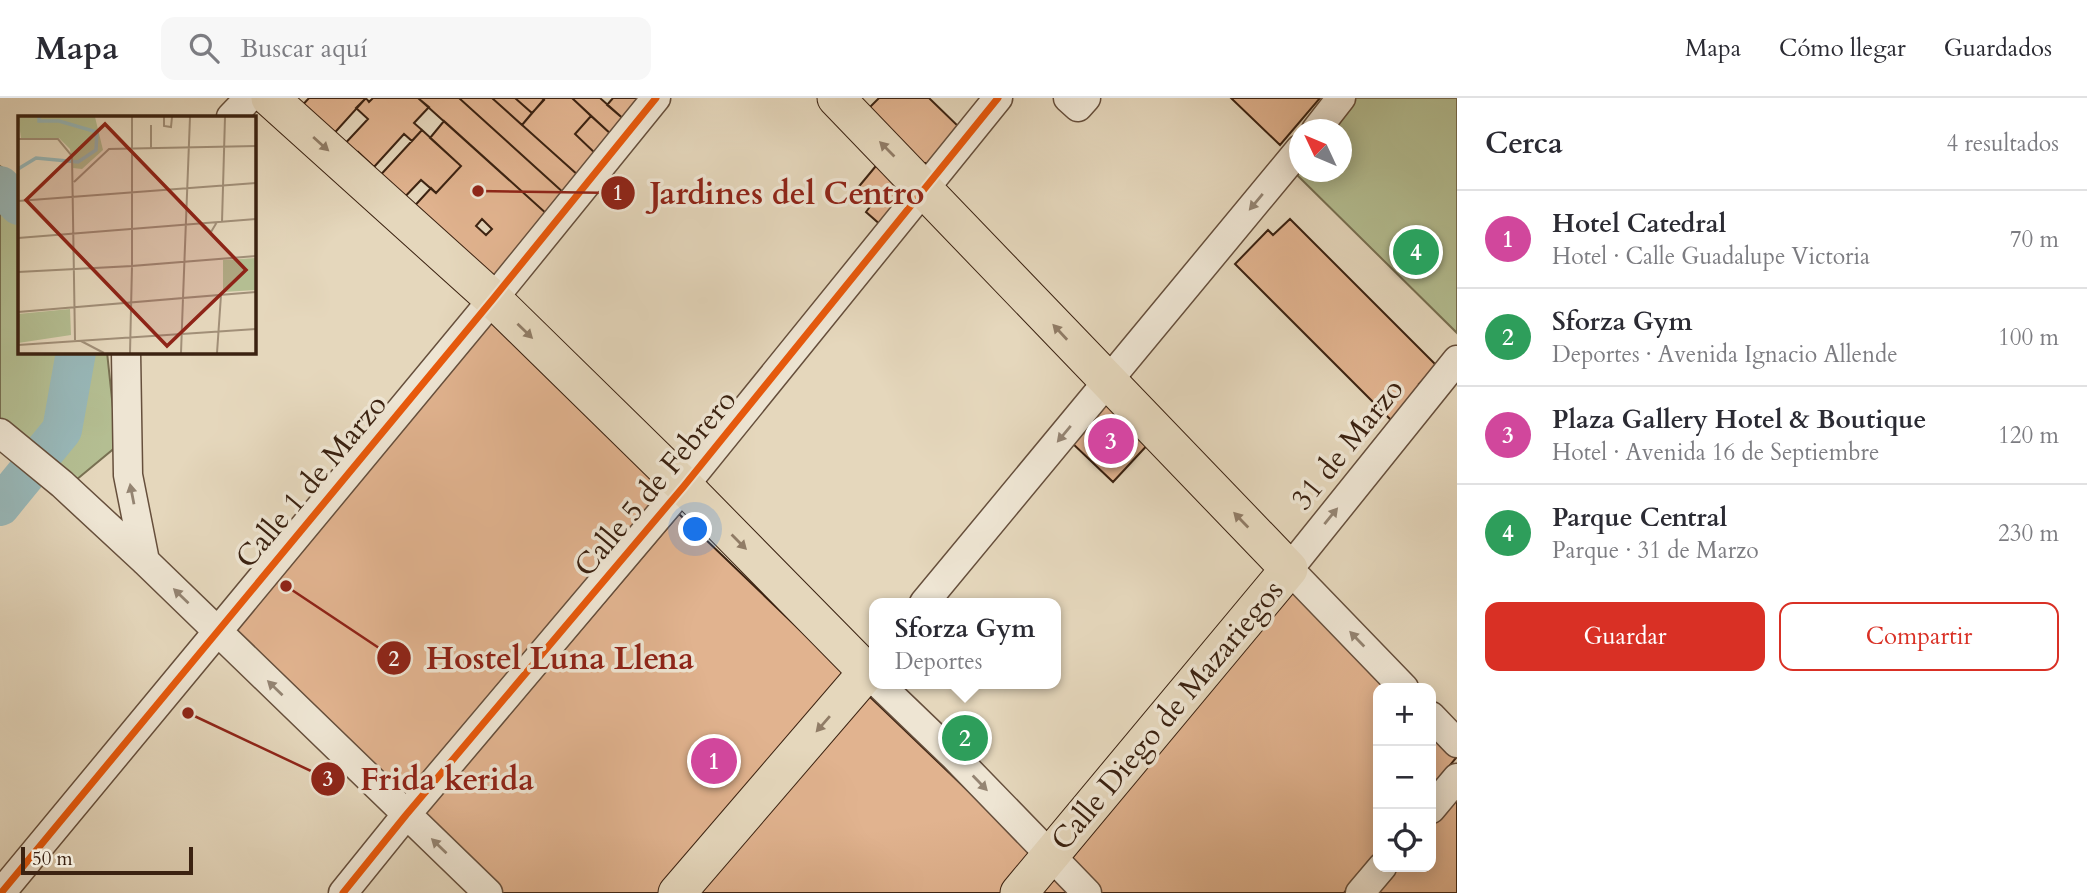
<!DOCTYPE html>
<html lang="es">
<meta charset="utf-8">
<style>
body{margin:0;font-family:Cardo,serif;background:#f7f7f7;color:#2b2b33}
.controls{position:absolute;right:21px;bottom:21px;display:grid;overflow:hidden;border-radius:14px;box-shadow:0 4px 18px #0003}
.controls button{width:63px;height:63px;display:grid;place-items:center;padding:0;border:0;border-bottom:2px solid #e1e1e2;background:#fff;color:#2b2b33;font:35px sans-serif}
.compass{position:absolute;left:1289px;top:21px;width:63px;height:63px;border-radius:50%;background:#fff;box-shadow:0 4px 18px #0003;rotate:314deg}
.scale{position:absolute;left:21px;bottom:18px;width:172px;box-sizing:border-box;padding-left:7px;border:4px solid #3b2211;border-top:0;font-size:19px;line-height:24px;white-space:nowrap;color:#3b2211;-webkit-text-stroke:5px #eee5d3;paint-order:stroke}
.you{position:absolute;left:696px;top:432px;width:24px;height:24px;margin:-18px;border:5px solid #fff;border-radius:50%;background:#1a73e8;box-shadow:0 0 0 10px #1a73e833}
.badge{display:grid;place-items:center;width:46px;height:46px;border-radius:50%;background:#d93025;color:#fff;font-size:23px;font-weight:700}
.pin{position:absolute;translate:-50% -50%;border:4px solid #fff;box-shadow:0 2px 7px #0006}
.popup{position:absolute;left:869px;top:500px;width:192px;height:91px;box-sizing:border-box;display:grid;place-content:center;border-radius:14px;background:#fff;filter:drop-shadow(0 2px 5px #0005);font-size:23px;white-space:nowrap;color:#7c7c81}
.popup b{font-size:26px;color:#2b2b33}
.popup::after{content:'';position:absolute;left:50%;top:100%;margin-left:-14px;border:14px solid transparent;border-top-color:#fff}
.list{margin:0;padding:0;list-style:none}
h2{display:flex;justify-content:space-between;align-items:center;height:91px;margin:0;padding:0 28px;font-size:30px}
h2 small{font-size:23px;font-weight:400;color:#7c7c81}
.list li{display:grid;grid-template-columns:46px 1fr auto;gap:21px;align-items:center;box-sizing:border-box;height:98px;padding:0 28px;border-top:2px solid #e1e1e2}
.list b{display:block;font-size:26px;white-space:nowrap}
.list p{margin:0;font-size:23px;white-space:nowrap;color:#7c7c81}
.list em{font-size:23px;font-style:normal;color:#7c7c81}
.actions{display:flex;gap:14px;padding:21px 28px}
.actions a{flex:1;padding:16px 0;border:2px solid #d93025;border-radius:14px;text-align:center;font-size:24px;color:#d93025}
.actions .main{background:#d93025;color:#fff}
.icon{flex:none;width:38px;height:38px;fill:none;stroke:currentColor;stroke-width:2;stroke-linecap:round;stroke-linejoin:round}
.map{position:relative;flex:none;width:1457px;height:795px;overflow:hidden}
header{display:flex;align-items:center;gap:42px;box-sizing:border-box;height:98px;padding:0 35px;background:#fff;border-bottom:2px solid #e1e1e2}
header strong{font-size:33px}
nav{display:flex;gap:38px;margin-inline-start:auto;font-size:24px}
.search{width:490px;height:63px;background:#f7f7f7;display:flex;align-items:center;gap:18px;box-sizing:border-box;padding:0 24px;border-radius:14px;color:#7c7c81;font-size:26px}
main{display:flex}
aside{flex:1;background:#fff}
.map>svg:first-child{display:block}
.green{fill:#b4be92;stroke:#787052;stroke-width:2}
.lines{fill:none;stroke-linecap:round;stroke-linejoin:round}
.river{stroke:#98b8b9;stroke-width:40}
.building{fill:#e1b38f;stroke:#3b2211;stroke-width:2;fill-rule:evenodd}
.minor-casing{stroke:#664f3c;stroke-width:31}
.major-casing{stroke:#3b2211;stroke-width:39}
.minor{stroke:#eee5d3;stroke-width:28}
.major{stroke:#e5d7bc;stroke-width:37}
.cycleway-casing{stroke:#eee5d3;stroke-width:11}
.cycleway{stroke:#e8590c;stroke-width:7}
.oneway{fill:#907c66}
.oneway2{fill:#948472}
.labels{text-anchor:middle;stroke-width:7;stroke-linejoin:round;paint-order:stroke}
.street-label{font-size:30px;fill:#3b2211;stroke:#eee5d3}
.inset-river{fill:none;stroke:#98b8b9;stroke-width:3.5}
.inset-road{fill:none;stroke:#a18f78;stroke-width:2}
.view{fill:#8f2418;fill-opacity:0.15;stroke:#8f2418;stroke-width:3.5}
.inset-edge{fill:none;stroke:#3b2211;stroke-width:3.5}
.leader{fill:none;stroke:#8f2418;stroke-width:2.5}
.callout-dot{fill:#8f2418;stroke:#eee5d3;stroke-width:2.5}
.mark-label{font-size:21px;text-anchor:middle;font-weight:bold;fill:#fff}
.callout-label{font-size:32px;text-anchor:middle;font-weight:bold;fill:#8f2418;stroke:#eee5d3;stroke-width:7;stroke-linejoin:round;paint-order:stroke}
</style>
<header>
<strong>Mapa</strong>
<div class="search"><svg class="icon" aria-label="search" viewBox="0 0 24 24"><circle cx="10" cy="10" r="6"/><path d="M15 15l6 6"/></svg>Buscar aquí</div>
<nav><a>Mapa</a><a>Cómo llegar</a><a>Guardados</a></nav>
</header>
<main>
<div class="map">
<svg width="1457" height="795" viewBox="0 0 1457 795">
<rect width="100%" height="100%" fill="#e5d7bc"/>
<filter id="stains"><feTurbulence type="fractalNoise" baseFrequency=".00286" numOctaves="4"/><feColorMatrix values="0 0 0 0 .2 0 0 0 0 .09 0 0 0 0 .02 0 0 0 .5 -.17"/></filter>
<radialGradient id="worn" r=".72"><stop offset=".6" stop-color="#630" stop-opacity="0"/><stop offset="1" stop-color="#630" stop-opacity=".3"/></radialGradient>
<!-- green -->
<path class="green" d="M1355 0H1457V235L1293 73 1342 74V32L1328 31Z
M0 68 19 81V254H107L117 348 70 387 0 327Z"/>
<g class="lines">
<!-- river -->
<path class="river" d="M0 88 19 107
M0 408 62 332 76 254"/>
</g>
<!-- building -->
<path class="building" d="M309 0H366L329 41 298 12Z
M366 0 369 4 373 0H418L429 9 414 25 422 32 412 43 404 36 374 69 358 54 351 61 340 51 368 21 356 10Z
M418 0H459L565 96 548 117Z
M459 0H492L579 78 565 96Z
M492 0H515L532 15 522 27Z
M515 0H542L544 2 532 15Z
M545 0H572L591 18 575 36 597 57 579 78 522 27Z
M572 0H600L626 23 613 38Z
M613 0H645L626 23 607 7Z
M879 0H929L960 30 929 65H920L865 14Z
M1231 0H1320L1280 47Z
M591 18 613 38 597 57 575 36Z
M444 23 548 117 489 188 409 114 431 90 436 95 461 68 430 40ZM482 121 492 131 486 137 476 128Z
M422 32 461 68 436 95 421 82 399 105 375 83Z
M880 63 913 92 882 128 866 114 872 106 856 92Z
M1290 121 1437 268 1419 286 1425 292 1393 324 1235 166 1268 132 1273 137Z
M495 217 671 390 408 703 228 536Z
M1109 303 1152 342 1113 384 1071 344Z
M679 416 847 577 667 795H500L422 719Z
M1296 492 1390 590H1378V754L1344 795H1099L1069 764 1278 499Z
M867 596 1035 757 1004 795H698Z
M1431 633 1456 660 1431 690Z
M1457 692V795H1372L1394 769H1431V724Z
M1061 773 1082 795H1042Z"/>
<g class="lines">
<!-- minor casing -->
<g class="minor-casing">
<path id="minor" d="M1068 0 1078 9 1086 0
M231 19 249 0
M1316 32 1341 0
M126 254 128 377 145 463
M0 335 62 386 145 463 488 795
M924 505 1300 51
M879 586 955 659 1087 795
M1404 590 1289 471 1457 262
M1431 618 1457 645
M1431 711 1457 680
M1 795 493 201 656 0
M343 795 406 717 684 388 998 0
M1360 795 1382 769"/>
</g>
<!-- major casing -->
<g class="major-casing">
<path id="major" d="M270 0 493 201 684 388 867 574 677 795
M836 0 1289 471 1019 795"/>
</g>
<!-- minor -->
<use href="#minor" class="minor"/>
<!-- major -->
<use href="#major" class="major"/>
<!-- cycleway casing -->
<g class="cycleway-casing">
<path id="cycleway" d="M1 795 493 201 656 0
M343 795 406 717 684 388 998 0"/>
</g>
<!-- cycleway -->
<use href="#cycleway" class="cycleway"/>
</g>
<!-- one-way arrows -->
<defs><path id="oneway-solid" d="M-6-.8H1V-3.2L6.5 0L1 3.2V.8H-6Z" transform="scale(1.75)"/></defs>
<g class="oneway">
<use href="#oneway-solid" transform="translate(321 46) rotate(42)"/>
<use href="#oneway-solid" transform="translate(887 51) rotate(-135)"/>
<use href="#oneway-solid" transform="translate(525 233) rotate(44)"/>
<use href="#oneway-solid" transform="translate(1060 234) rotate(-133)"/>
<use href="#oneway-solid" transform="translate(1241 422) rotate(-134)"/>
<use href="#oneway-solid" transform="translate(739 444) rotate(45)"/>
<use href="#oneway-solid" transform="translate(823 626) rotate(131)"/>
</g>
<g class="oneway2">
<use href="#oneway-solid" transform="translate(1256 104) rotate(130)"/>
<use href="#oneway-solid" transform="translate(1064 336) rotate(130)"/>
<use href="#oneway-solid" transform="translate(132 396) rotate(-101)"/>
<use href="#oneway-solid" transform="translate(1331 418) rotate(-51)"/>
<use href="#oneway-solid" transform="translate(181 498) rotate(-136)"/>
<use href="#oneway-solid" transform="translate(1357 541) rotate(-134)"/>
<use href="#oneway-solid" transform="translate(275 590) rotate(-136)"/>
<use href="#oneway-solid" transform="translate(980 685) rotate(46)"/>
<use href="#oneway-solid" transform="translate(439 748) rotate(-136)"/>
</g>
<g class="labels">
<!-- street labels -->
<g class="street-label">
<text transform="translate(1347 346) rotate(-51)" y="10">31 de Marzo</text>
<text transform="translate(311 383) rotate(-50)" y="10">Calle 1 de Marzo</text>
<text transform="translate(655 385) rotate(-50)" y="10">Calle 5 de Febrero</text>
<text transform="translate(1167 617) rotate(-50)" y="10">Calle Diego de Mazariegos</text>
</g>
</g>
<!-- overview -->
<g transform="translate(18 18)">
<rect width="238" height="238" fill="#e5d7bc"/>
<path d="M0 1H77L85 34 64 53 55 52 52 33 41 22H3ZM238 142V174L205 176V144ZM52 193 53 219 0 227V198Z" fill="#b4be92"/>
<path class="inset-river" d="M0 53 18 42 60 46 78 34 79 16 41 5H21V1"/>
<path class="inset-road" d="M146 1V10L153 11 154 1M133 9V32M0 23H40L54 40 57 224M56 66 91 33 238 30M0 85 238 67M204 106 207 1M186 109 193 116 199 106M0 122 238 103M0 156 114 150V1M0 196 165 182 172 1M63 225 86 237M0 229 238 213M112 237 114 150 238 140M163 237 165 182 238 176M199 237 203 179"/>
<path class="view" d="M87 8 228 154 149 230 8 84Z"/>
<rect width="238" height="238" class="inset-edge"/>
</g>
<!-- callouts -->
<path class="leader" d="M478 93L618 95M286 488L394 560M188 615L328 681"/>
<g class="callout-dot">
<circle cx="478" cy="93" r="7"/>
<circle cx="286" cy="488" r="7"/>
<circle cx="188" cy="615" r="7"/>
<circle cx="618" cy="95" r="18"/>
<circle cx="394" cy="560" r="18"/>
<circle cx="328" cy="681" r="18"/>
</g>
<g class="mark-label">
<text x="618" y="102">1</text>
<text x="394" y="568">2</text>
<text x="328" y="688">3</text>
</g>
<g class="callout-label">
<text x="787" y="106">Jardines del Centro</text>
<text x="560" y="571">Hostel Luna Llena</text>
<text x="447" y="692">Frida kerida</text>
</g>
<rect width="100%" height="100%" filter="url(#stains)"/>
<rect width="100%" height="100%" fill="url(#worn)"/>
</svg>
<div class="controls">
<button>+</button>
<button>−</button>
<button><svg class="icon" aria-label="locate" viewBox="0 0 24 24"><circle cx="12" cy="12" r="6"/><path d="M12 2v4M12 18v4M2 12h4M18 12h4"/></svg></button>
</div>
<svg class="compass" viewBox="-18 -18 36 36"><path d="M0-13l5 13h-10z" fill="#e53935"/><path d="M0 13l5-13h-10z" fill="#7c7c81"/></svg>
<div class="scale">50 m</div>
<div class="you"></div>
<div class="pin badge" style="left:714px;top:663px;background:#d1479c">1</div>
<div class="pin badge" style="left:965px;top:640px;background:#2e9e5b">2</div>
<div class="popup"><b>Sforza Gym</b>Deportes</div>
<div class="pin badge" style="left:1111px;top:343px;background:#d1479c">3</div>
<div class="pin badge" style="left:1416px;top:154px;background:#2e9e5b">4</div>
</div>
<aside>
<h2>Cerca<small>4 resultados</small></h2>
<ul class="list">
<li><span class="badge" style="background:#d1479c">1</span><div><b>Hotel Catedral</b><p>Hotel · Calle Guadalupe Victoria</p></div><em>70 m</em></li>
<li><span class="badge" style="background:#2e9e5b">2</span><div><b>Sforza Gym</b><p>Deportes · Avenida Ignacio Allende</p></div><em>100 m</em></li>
<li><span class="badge" style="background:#d1479c">3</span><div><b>Plaza Gallery Hotel &amp; Boutique</b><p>Hotel · Avenida 16 de Septiembre</p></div><em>120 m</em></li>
<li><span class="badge" style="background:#2e9e5b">4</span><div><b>Parque Central</b><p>Parque · 31 de Marzo</p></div><em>230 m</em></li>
</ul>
<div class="actions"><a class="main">Guardar</a><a>Compartir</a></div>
</aside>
</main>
